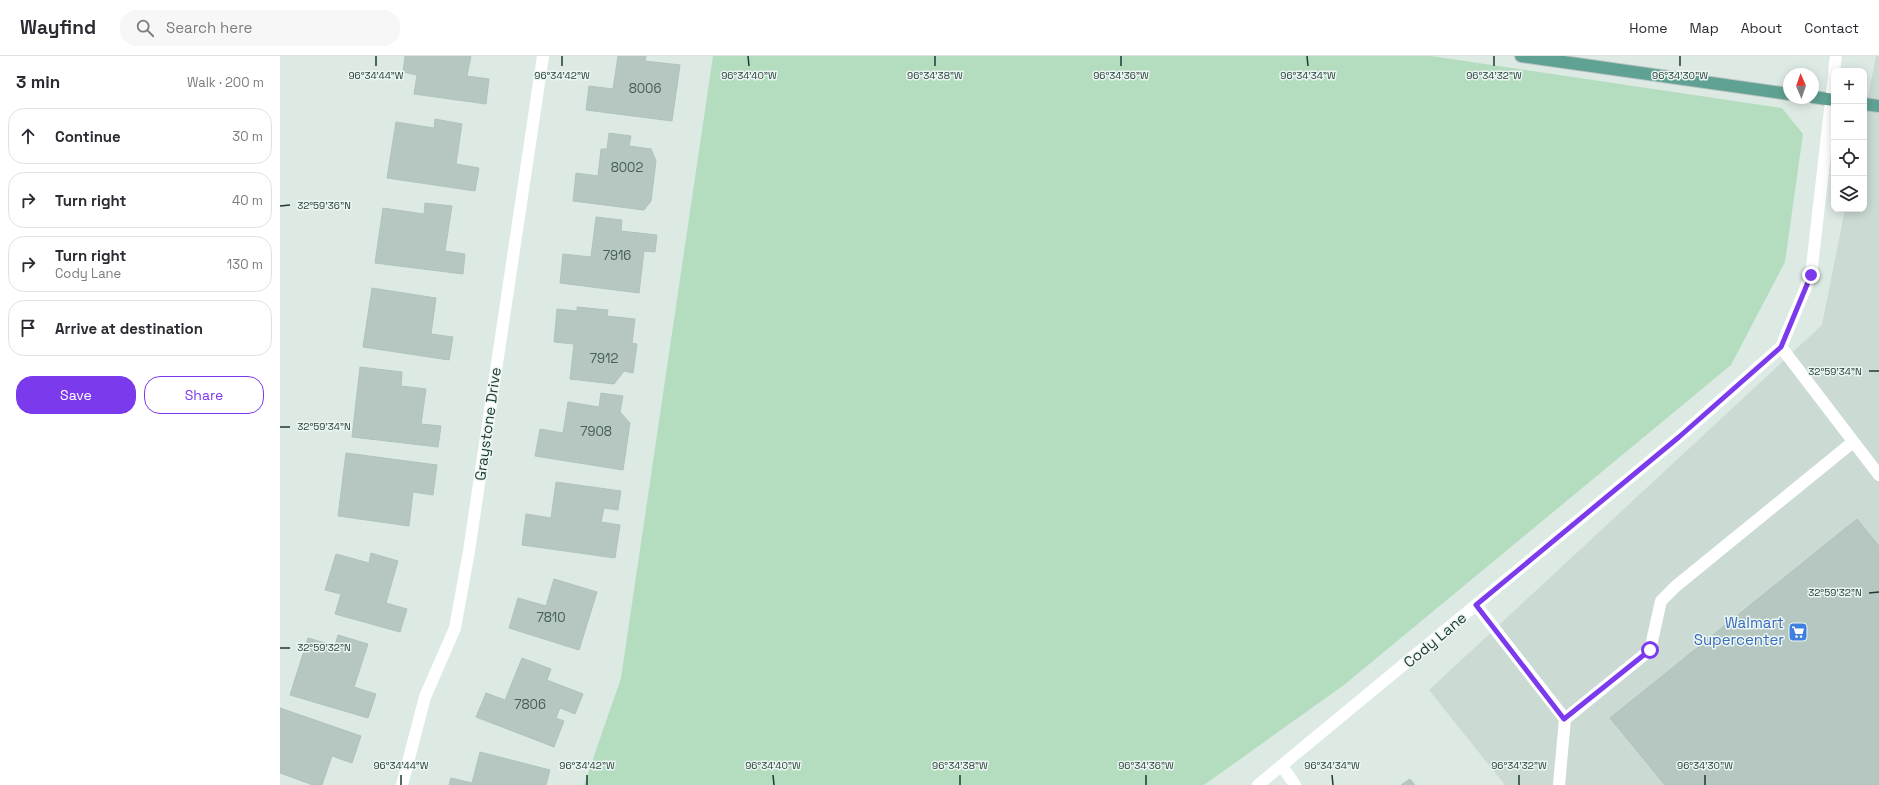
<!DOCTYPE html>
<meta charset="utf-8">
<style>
body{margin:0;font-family:"Space Grotesk",sans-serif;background:#f7f7f7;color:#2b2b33}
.controls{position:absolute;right:12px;top:12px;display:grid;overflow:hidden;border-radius:8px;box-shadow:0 2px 10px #0003}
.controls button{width:36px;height:36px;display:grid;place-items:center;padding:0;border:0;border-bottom:1px solid #e1e1e2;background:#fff;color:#2b2b33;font:20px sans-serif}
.compass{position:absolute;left:1503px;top:12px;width:36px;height:36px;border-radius:50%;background:#fff;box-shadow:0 2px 10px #0003;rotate:358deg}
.stop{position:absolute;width:12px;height:12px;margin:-9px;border:3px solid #7c3aed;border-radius:50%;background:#fff}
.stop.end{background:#7c3aed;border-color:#fff;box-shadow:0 1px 4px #0008}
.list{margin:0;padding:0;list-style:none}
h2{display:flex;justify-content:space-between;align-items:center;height:52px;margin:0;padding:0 16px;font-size:17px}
h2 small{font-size:13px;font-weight:400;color:#7c7c81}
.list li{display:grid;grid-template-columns:26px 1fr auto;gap:12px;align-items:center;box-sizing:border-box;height:56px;margin:0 8px 8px;padding:0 8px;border:1px solid #e1e1e2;border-radius:16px}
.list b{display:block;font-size:15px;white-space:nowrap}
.list p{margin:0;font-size:13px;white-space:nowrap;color:#7c7c81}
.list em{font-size:13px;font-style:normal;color:#7c7c81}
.actions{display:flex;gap:8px;padding:12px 16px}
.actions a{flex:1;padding:9px 0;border:1px solid #7c3aed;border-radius:16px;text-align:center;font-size:14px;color:#7c3aed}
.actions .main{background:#7c3aed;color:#fff}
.icon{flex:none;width:22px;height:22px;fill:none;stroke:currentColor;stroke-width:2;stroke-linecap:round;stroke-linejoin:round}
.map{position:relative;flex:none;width:1599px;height:729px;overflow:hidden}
header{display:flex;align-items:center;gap:24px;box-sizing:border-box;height:56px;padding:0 20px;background:#fff;border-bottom:1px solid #e1e1e2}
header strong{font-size:19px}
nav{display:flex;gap:22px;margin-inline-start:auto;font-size:14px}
.search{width:280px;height:36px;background:#f7f7f7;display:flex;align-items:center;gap:10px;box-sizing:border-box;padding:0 14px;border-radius:16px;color:#7c7c81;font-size:15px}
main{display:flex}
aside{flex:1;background:#fff}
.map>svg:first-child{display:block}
.built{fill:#cbdad3}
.green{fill:#b4ddc0}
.building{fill:#b5c7c0;stroke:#afc3bc}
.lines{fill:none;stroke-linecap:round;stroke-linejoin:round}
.major-casing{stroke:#bcc4c2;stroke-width:14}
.minor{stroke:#fff;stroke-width:12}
.major{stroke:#5fa293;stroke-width:12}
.route{stroke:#7c3aed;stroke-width:5}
.ticks{fill:none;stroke:#1e3a33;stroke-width:1.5}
.labels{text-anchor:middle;stroke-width:3;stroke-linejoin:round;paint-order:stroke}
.number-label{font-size:13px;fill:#445d56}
.street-label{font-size:15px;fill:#1e3a33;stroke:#edf6f2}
.shop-label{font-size:15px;fill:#366cbe;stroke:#edf6f2;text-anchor:end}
.ticks-label{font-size:10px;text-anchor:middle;fill:#1e3a33;stroke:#edf6f2;stroke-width:3;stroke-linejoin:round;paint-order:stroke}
</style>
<header>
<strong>Wayfind</strong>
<div class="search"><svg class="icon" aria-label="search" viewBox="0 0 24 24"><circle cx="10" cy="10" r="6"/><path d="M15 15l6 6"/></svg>Search here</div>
<nav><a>Home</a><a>Map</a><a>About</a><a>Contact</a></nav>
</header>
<main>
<aside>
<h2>3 min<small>Walk · 200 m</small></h2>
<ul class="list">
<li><svg class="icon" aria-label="ahead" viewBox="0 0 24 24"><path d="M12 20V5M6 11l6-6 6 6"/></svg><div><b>Continue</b></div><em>30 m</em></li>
<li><svg class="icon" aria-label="right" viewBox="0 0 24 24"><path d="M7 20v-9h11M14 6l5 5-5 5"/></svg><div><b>Turn right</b></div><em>40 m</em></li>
<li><svg class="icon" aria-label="right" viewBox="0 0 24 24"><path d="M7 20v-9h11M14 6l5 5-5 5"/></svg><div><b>Turn right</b><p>Cody Lane</p></div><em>130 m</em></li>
<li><svg class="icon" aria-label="arrive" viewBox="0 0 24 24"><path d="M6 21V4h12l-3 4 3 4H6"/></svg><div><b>Arrive at destination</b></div></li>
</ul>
<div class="actions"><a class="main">Save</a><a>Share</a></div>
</aside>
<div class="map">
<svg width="1599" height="729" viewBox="0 0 1599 729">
<rect width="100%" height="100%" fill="#ddeae4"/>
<!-- built -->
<path class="built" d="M1596 0H1599V729H1225L1149 634 1542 269 1565 153H1584V61Z"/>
<!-- green -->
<path class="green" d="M433 0H1151L1502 52 1523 78 1505 206 1451 309 1064 629 924 729H304L341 622Z"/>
<!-- building -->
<path class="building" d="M125 0H191L187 20 209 23 206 48 134 38 137 19 123 16Z
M338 0H366L365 5 400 9 392 65 306 54 309 30 333 33Z
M155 63 182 68 176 108 199 112 195 135 107 122 116 66 154 72Z
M329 77 351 80 349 90 371 93 376 105 371 145 364 154 293 145 296 117 318 120 321 93H327Z
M145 147 172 150 165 195 185 198 183 218 95 207 103 152 144 158Z
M316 161 342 164 341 175 377 179 375 196 364 195 359 237 280 227 283 198 311 201Z
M92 232 156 242 151 278 173 281 169 304 83 291Z
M297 251 328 254 327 260 355 263 352 287 357 288 353 317 344 315 334 328 290 323 294 288 274 286 277 253 297 255Z
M80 311 122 316 121 330 146 333 141 368 161 370 158 391 72 381Z
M321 337 343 340 340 356 350 367 343 414 255 400 260 373 283 377 288 346 319 351Z
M66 397 157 409 153 439 133 436 129 470 58 460Z
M276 426 341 435 338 454 324 452 321 466 340 469 335 502 242 489 246 458 271 462Z
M1577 463 1599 490V729H1385L1330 662Z
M91 497 118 505 106 547 127 553 120 576 55 558 61 538 45 534 56 498 89 507Z
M274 523 317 536 299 594 229 572 238 542 266 550Z
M58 579 88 588 74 631 96 638 88 662 10 639 28 582 55 590Z
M242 602 271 613 267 624 303 638 295 658 280 652 276 662 284 665 274 691 196 661 206 637 225 644Z
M0 652 81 680 72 707 52 700 42 729H33L0 717Z
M200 696 270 714 266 729H169L171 722 192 727Z
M1130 723 1135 729H1121Z"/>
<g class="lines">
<!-- major casing -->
<g class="major-casing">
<path id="major" d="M1241 0 1509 38
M1533 41 1554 44
M1584 48 1599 50"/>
</g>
<!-- minor -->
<path class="minor" d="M1554 15 1556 0
M1501 291 1599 419
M1196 549 1285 663 1279 729
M1285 663 1370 594 1381 545 1396 530 1573 386
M1002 710 1015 729
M122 729 145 641 175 572 189 495 263 0
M978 729 1399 381 1501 291 1531 219 1554 19"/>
<!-- major -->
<use href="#major" class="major"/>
</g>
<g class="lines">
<!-- route -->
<path class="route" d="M1370 594 1284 663 1196 549 1399 381 1501 291 1531 219"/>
</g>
<!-- ticks -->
<path class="ticks" d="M96 0V10M282 0V10M468 0 469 10M655 0V10M841 0V10M1027 0 1028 10M1214 0V10M1400 0V10M0 150 10 149M1589 315H1599M0 371H10M1589 537 1599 536M0 592H10M121 719V729M307 719V729M493 719 494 729M680 719V729M866 719V729M1052 719 1053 729M1239 719V729M1425 719V729"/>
<!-- icons -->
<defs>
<g id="supermarket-square" transform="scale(1)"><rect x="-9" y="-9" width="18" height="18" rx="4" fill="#3f7fe0" stroke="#edf6f2"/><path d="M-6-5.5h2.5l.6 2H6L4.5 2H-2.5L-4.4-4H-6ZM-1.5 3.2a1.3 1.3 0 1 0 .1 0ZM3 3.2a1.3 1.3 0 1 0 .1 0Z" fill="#fff"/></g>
</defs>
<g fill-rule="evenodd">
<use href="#supermarket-square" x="1518" y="576"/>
</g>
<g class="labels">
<!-- number labels -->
<g class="number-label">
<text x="365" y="37">8006</text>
<text x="347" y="116">8002</text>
<text x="337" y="204">7916</text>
<text x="324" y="307">7912</text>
<text x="316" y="380">7908</text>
<text x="271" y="566">7810</text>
<text x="250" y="653">7806</text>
</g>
<!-- street labels -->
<g class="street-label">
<text transform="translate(208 368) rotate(-82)" y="5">Graystone Drive</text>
<text transform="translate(1155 584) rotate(-40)" y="5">Cody Lane</text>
</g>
<!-- shop labels -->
<g class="shop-label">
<text x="1504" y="572">Walmart<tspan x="1504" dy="17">Supercenter</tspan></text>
</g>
</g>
<g class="ticks-label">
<text x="96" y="23">96°34'44"W</text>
<text x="282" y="23">96°34'42"W</text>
<text x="469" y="23">96°34'40"W</text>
<text x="655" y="23">96°34'38"W</text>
<text x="841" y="23">96°34'36"W</text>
<text x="1028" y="23">96°34'34"W</text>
<text x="1214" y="23">96°34'32"W</text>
<text x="1400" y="23">96°34'30"W</text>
<text x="44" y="153">32°59'36"N</text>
<text x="1555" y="319">32°59'34"N</text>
<text x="44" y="374">32°59'34"N</text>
<text x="1555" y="540">32°59'32"N</text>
<text x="44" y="595">32°59'32"N</text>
<text x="121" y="713">96°34'44"W</text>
<text x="307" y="713">96°34'42"W</text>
<text x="493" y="713">96°34'40"W</text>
<text x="680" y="713">96°34'38"W</text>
<text x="866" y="713">96°34'36"W</text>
<text x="1052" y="713">96°34'34"W</text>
<text x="1239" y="713">96°34'32"W</text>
<text x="1425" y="713">96°34'30"W</text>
</g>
</svg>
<div class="controls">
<button>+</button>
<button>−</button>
<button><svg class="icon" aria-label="locate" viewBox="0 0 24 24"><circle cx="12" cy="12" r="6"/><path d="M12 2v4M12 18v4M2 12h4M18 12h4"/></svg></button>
<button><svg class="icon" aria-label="layers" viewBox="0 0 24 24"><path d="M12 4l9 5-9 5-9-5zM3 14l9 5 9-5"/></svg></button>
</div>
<svg class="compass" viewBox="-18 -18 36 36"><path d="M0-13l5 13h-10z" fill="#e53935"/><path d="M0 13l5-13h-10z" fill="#7c7c81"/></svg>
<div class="stop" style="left:1370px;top:594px"></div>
<div class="stop end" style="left:1531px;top:219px"></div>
</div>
</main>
